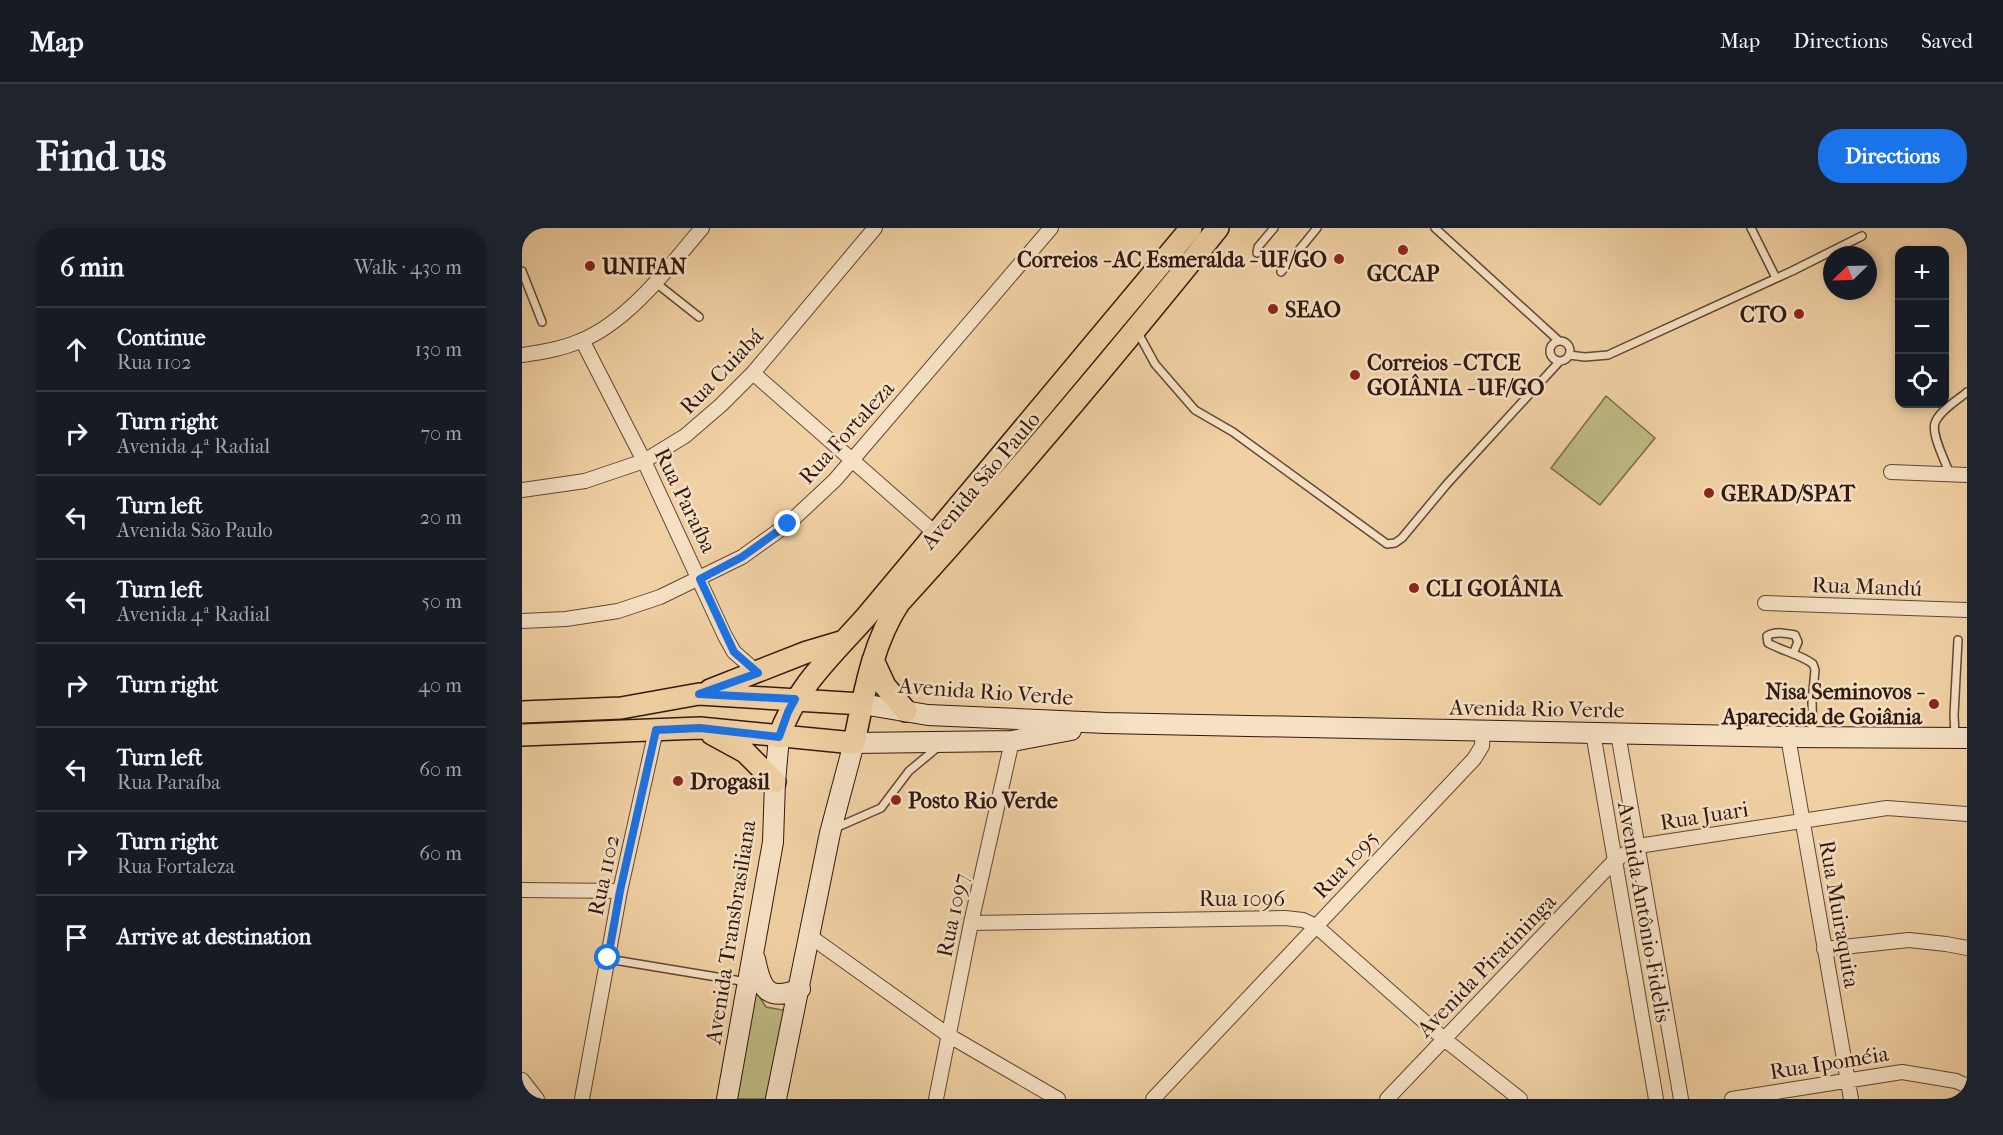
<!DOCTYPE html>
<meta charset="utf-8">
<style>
body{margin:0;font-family:"IM FELL French Canon",serif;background:#20242c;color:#f1f3f6}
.controls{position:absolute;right:18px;top:18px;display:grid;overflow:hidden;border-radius:12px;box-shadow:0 3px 9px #0003}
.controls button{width:54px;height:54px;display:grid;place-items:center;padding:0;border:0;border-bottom:2px solid #363941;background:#171b24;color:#f1f3f6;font:30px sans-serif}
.compass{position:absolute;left:1301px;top:18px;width:54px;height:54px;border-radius:50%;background:#171b24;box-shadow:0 3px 9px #0003;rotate:247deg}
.stop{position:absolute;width:18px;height:18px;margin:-14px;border:4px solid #1a73e8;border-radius:50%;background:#fff}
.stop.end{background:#1a73e8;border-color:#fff;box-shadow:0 2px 6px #0008}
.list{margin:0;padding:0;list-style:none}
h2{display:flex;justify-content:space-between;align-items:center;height:78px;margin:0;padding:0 24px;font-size:26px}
h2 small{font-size:20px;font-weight:400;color:#9ea1a6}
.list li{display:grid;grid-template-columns:39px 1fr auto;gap:18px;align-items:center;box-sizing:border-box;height:84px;padding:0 24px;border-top:2px solid #363941}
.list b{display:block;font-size:22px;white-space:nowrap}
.list p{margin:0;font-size:20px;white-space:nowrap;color:#9ea1a6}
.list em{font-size:20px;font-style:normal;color:#9ea1a6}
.icon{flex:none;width:33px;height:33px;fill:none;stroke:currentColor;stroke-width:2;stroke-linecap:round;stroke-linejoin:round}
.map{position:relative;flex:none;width:1445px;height:871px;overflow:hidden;border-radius:24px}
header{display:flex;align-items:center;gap:36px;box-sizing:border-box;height:84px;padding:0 30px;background:#171b24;border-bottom:2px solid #363941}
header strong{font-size:28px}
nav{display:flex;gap:33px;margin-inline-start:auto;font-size:21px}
.intro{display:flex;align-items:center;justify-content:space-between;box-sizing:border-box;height:144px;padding:0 36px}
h1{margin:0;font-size:42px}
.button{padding:15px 27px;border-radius:24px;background:#1a73e8;color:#fff;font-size:21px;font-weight:700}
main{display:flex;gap:36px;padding:0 36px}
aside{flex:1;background:#171b24;border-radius:24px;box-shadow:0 3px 9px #0003}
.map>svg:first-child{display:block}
.green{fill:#beba83;stroke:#786a4a;stroke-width:1.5}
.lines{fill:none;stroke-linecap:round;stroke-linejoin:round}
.lane-casing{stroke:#614735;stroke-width:10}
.street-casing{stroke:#614735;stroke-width:16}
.secondary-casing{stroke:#311910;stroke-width:22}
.primary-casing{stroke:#311910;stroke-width:24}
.lane{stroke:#f6e1c4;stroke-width:7}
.street{stroke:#f6e1c4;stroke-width:14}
.secondary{stroke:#f6e1c4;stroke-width:20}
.primary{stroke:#f1d1a4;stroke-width:21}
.route{stroke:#1a73e8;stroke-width:8}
.poi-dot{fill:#8f2418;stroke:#f6e1c4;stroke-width:2}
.labels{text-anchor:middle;stroke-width:5;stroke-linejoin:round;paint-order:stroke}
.poi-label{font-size:22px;font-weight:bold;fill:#311910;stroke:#f6e1c4;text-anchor:start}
.street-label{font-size:22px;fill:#311910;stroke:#f6e1c4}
</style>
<header>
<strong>Map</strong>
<nav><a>Map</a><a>Directions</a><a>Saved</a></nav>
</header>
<div class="intro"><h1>Find us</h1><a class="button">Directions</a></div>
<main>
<aside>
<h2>6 min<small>Walk · 430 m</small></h2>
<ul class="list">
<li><svg class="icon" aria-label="ahead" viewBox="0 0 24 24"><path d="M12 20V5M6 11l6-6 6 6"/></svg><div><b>Continue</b><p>Rua 1102</p></div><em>130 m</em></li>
<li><svg class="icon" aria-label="right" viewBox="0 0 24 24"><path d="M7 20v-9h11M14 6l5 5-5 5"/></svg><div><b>Turn right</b><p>Avenida 4ª Radial</p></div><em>70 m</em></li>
<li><svg class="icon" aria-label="left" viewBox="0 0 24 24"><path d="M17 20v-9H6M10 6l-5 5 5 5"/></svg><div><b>Turn left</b><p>Avenida São Paulo</p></div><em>20 m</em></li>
<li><svg class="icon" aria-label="left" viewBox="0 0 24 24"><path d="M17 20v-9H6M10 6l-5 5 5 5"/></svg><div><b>Turn left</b><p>Avenida 4ª Radial</p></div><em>50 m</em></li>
<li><svg class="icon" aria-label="right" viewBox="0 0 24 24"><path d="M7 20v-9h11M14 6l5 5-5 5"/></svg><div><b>Turn right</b></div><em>40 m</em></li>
<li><svg class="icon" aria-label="left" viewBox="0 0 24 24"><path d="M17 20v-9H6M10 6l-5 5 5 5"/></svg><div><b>Turn left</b><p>Rua Paraíba</p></div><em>60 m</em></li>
<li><svg class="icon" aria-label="right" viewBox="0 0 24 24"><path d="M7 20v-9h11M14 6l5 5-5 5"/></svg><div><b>Turn right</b><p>Rua Fortaleza</p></div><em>60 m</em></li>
<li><svg class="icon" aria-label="arrive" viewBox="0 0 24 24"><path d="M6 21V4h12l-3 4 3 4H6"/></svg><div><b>Arrive at destination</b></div></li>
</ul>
</aside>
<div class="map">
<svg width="1445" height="871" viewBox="0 0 1445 871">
<rect width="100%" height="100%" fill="#f1d1a4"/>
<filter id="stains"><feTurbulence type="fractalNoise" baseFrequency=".00333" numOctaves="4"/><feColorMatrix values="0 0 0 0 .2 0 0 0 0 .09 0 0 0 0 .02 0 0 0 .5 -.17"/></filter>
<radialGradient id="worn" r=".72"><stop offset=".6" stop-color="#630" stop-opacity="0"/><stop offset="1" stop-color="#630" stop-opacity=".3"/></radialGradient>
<!-- green -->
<path class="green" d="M1084 168 1133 210 1078 277 1029 240Z
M233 762 244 779 260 782 270 775 248 871H213Z"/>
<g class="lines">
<!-- lane casing -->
<g class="lane-casing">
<path id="lane" d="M913 0 1037 113
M1229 0 1254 50
M735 25 736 19 752 0
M0 43 20 94
M759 44 795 0
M134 55 177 89
M615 103 633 136 673 182 711 204 865 316 873 315 880 310 925 256 1037 134
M1028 123a10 10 0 1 1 20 0a10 10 0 1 1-20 0Z
M1047 127 1063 129 1086 127 1270 43 1340 8
M1428 247C1424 234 1409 207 1413 195 1417 183 1436 172 1445 164
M1271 426 1276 414 1273 407C1264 405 1253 403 1245 408L1246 415C1260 423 1278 426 1291 436L1293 442 1290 474 1291 508
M1433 507 1432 487 1436 412
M311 601 359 580 387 543 416 519
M86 731 225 754"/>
</g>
<!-- street casing -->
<g class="street-casing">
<path id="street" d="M60 112 122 233 203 408 212 424 236 445
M0 127C20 124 40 121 58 113 106 94 148 38 180 0
M231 145 413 305
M1369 244 1445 247
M0 262 63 253 122 233 163 208 199 177 231 145 353 0
M1243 375 1445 382
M0 393 44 391 96 383 138 369 220 329 266 296 313 252 529 0
M1071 505 1134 871
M1096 505 1159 871
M1266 509 1329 871
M0 662 98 663
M449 695 763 690 781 692 794 698 922 811 998 871
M289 709 426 807 536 871
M1302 721 1387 712 1424 716 1445 720
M0 852 15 871
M60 871 98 663 134 502
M414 871 449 695 490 513
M631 871 952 531 960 518 961 503
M865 871 1093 632 1116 618 1365 580 1445 586
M1210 871 1380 844 1434 853 1445 858"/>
</g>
<!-- secondary casing -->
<g class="secondary-casing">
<path id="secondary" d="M340 476 406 487 584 495 1266 509 1445 510
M233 731C239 761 245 774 278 761
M205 871 251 614 253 554 257 509
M254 871 308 605 332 515 490 513 549 502"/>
</g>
<!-- primary casing -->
<g class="primary-casing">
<path id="primary" d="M351 432 363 458 384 483
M188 462 285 424 322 413
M0 484 99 480 177 466 340 476
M190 506 223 524 253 554
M0 507 178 500 332 515C342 467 350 416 377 375 488 253 593 128 696 0
M257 509C273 460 311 426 344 389L669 0"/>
</g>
<!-- lane -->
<use href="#lane" class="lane"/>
<!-- street -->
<use href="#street" class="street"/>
<!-- secondary -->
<use href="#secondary" class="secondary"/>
<!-- primary -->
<use href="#primary" class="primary"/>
</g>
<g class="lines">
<!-- route -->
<path class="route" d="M86 730 98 663 134 502 178 500 257 509 266 484 273 471 177 466 236 445 212 424 178 351 220 329 266 296"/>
</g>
<!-- markers -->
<g class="poi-dot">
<circle cx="881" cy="22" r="6"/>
<circle cx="817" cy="31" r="6"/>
<circle cx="68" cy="38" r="6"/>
<circle cx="751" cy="81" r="6"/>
<circle cx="1277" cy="86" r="6"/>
<circle cx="833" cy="147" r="6"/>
<circle cx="1187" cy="265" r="6"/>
<circle cx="892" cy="360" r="6"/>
<circle cx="1412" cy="476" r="6"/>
<circle cx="156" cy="553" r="6"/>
<circle cx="374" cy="572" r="6"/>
</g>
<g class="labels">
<!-- poi labels -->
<g class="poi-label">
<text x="805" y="39" text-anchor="end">Correios - AC Esmeralda - UF/GO</text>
<text x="80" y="46">UNIFAN</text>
<text x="881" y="53" text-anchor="middle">GCCAP</text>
<text x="763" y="89">SEAO</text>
<text x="1265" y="94" text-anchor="end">CTO</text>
<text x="845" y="142">Correios - CTCE<tspan x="845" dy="25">GOIÂNIA - UF/GO</tspan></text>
<text x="1199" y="273">GERAD/SPAT</text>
<text x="904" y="368">CLI GOIÂNIA</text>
<text x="1400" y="471" text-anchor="end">Nisa Seminovos -<tspan x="1400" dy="25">Aparecida de Goiânia</tspan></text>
<text x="168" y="561">Drogasil</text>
<text x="386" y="580">Posto Rio Verde</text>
</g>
<!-- street labels -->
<g class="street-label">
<text transform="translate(199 143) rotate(-46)" y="8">Rua Cuiabá</text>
<text transform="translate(324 204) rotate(-48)" y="8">Rua Fortaleza</text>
<text transform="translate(458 252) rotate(-50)" y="8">Avenida São Paulo</text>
<text transform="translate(164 272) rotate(64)" y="8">Rua Paraíba</text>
<text transform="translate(1345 358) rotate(2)" y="8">Rua Mandú</text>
<text transform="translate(464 463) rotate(4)" y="8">Avenida Rio Verde</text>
<text transform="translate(1015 480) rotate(1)" y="8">Avenida Rio Verde</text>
<text transform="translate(1182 587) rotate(-9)" y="8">Rua Juari</text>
<text transform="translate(823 636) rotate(-47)" y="8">Rua 1095</text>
<text transform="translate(81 647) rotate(-78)" y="8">Rua 1102</text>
<text x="720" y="678">Rua 1096</text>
<text transform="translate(1123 684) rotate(80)" y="8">Avenida Antônio Fidelis</text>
<text transform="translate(1318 686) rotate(80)" y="8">Rua Muiraquita</text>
<text transform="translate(430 687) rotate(-78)" y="8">Rua 1097</text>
<text transform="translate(208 704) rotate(-81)" y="8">Avenida Transbrasiliana</text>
<text transform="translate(964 737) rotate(-46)" y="8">Avenida Piratininga</text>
<text transform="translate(1307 834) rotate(-9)" y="8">Rua Ipoméia</text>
</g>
</g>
<rect width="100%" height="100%" filter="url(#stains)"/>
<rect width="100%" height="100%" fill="url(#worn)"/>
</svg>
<div class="controls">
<button>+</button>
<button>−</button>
<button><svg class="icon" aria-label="locate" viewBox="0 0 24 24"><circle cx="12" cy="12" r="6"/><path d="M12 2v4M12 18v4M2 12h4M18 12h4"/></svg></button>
</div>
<svg class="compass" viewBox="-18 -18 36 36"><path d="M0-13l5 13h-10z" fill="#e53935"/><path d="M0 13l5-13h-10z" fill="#9ea1a6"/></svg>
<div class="stop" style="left:86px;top:730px"></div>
<div class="stop end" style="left:266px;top:296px"></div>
</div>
</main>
